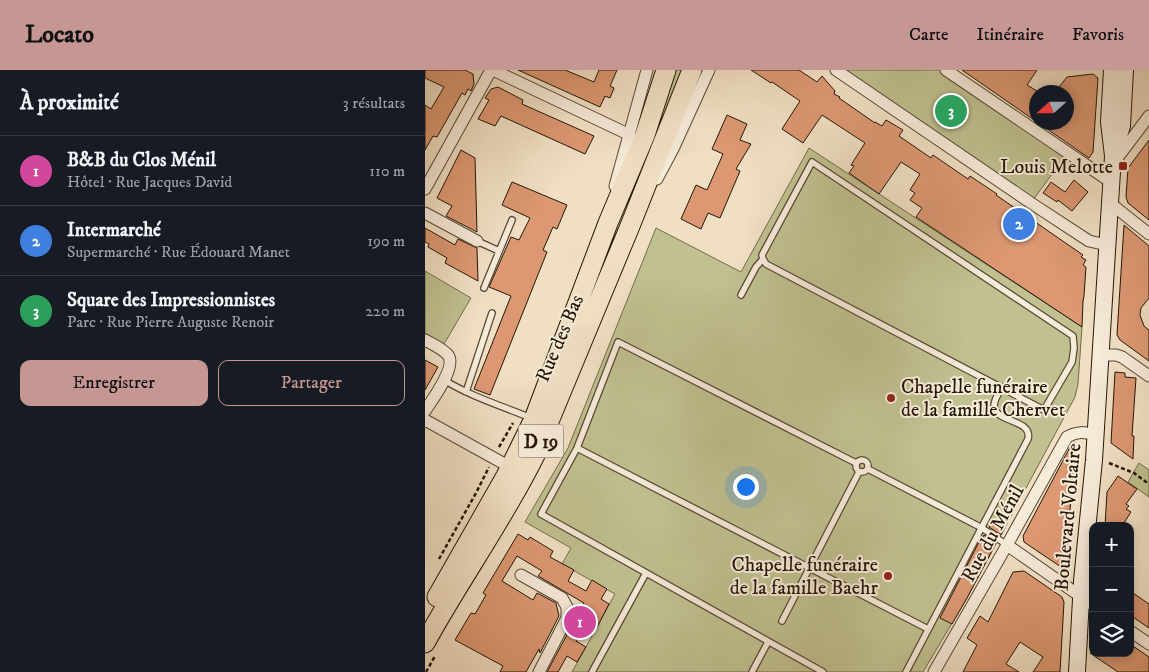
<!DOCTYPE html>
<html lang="fr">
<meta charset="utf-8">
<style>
body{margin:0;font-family:"IM FELL DW Pica",serif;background:#20242c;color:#f1f3f6}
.controls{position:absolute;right:15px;bottom:15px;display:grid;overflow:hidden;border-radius:10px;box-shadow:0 2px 12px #0003}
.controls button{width:45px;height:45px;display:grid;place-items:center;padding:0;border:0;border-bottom:1px solid #363941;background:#171b24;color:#f1f3f6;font:25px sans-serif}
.compass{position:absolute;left:604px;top:15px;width:45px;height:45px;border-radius:50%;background:#171b24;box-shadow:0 2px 12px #0003;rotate:249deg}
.you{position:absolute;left:320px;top:416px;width:18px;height:18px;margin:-12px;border:4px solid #fff;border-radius:50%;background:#1a73e8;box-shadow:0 0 0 8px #1a73e833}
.badge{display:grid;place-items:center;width:32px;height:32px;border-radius:50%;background:#c59692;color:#fff;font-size:16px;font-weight:700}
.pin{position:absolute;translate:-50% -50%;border:2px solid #fff;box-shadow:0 1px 5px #0006}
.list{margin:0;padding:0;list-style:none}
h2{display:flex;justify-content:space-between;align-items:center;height:65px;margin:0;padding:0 20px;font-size:21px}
h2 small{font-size:16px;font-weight:400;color:#9ea1a6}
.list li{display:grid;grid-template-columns:32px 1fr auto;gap:15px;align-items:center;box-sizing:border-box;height:70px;padding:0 20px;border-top:1px solid #363941}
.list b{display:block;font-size:19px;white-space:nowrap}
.list p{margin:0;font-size:16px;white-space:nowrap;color:#9ea1a6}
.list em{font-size:16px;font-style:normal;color:#9ea1a6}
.actions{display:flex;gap:10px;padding:15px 20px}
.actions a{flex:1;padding:11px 0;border:1px solid #c59692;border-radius:10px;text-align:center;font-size:18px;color:#c59692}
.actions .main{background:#c59692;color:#111}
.icon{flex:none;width:28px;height:28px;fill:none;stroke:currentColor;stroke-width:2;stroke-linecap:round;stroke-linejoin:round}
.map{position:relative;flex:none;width:724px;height:602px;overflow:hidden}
header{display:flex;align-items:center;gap:30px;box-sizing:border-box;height:70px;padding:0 25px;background:#c59692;color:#111}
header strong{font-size:24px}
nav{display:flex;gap:28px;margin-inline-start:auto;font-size:18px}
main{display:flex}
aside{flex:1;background:#171b24}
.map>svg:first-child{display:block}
.green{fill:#c0c090;stroke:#726c4a}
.building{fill:#dc9873;stroke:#241704}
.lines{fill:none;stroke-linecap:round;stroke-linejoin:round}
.lane-casing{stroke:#574934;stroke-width:8}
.street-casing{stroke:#574934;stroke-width:13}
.secondary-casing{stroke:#241704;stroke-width:18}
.primary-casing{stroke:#241704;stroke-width:21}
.path{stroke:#241704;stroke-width:2.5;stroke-dasharray:4 2.5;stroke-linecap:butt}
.lane{stroke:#f6ead9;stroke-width:5.5}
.street{stroke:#f6ead9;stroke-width:11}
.secondary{stroke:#f6ead9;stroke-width:16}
.primary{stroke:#f1dfc4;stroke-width:19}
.poi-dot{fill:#8f2418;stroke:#f6ead9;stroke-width:2}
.labels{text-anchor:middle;stroke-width:4;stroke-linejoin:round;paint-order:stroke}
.shield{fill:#f6ead9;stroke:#635644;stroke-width:1}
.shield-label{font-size:19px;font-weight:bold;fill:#241704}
.poi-label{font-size:20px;fill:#241704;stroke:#f6ead9;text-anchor:end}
.street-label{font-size:20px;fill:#241704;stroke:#f6ead9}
</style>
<header>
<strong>Locato</strong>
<nav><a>Carte</a><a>Itinéraire</a><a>Favoris</a></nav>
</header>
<main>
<aside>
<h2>À proximité<small>3 résultats</small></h2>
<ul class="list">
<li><span class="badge" style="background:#d1479c">1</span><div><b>B&amp;B du Clos Ménil</b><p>Hôtel · Rue Jacques David</p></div><em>110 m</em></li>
<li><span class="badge" style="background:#3f7fe0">2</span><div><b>Intermarché</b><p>Supermarché · Rue Édouard Manet</p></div><em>190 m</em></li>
<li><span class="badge" style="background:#2e9e5b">3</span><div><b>Square des Impressionnistes</b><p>Parc · Rue Pierre Auguste Renoir</p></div><em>220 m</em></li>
</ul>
<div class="actions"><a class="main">Enregistrer</a><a>Partager</a></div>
</aside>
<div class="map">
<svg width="724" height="602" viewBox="0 0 724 602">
<rect width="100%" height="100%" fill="#f1dfc4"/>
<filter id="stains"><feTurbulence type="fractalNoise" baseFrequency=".004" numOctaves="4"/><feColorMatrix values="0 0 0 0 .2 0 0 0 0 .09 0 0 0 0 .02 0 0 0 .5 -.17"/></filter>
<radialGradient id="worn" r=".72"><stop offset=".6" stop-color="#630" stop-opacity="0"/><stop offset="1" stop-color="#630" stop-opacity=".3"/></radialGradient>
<!-- green -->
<path class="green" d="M248 0H259L229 77 222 74Z
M411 0H521L643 82 606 133Z
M384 78 657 257 653 314 650 327 542 528 498 602H147L190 524 137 494 146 478 100 452 143 378 231 158 316 202Z
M0 201 46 228 19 274 0 263Z
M714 393 724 400V427L703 412Z"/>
<!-- building -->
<path class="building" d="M0 0H40L48 4 49 14 46 21 43 19 40 25 37 23 12 67 8 66 0 80V35L6 39 19 17 0 8Z
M93 0H140L169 12 174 0H192L185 16 189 18 185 28 180 26 175 37Z
M326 0H374L392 12 397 6 410 21 409 24 415 27 414 28 450 53V52L457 56 461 50 478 60 474 66 506 88 508 85 543 109 545 106 572 124 571 125 658 185 656 187 661 190 658 195 661 197 659 226 658 231 657 257 491 147 497 138 485 130 490 123 485 120 495 104 476 92 454 124 424 103 429 96 426 95 440 73 397 45 378 73 357 59 375 31 347 12 346 13Z
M537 0H612L602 15 612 21V52Z
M668 4 673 8 668 82 664 88 612 52H642V22H630L642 7Z
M73 17 98 30 97 34 169 66 160 84 76 46 70 56 53 49 64 30 60 28 66 19Z
M302 45 322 54 315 70 326 74 311 99 315 101 295 148 283 143 276 159 256 149 271 115 282 120 298 84 287 79Z
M724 70V150L703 133 701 127 703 98Z
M36 80 50 88 52 162 21 146 27 136 12 128Z
M649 110 663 122 647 141 633 130 632 132 618 123 626 112 640 122Z
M87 112 142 135 132 159 128 157 118 180 122 182 65 325 49 319 86 226 64 217 86 167 94 170 105 148 77 135Z
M699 155 724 176V228L716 238 715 245 719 256 724 260V291L695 270 692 265Z
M0 158 30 175 33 169 52 178 53 211 20 193 22 188 3 177 4 174 0 172Z
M0 290 13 297 0 320Z
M690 302 700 303V307L711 308 707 366H709L708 389 686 373Z
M650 372 641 495 636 497 599 472 598 466 643 381 647 373Z
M693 406 712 419 701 434 704 436 701 439 706 442 697 456H680L682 422Z
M567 451 580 458 576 465 564 457Z
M93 464 103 470 105 467 128 481 125 487 149 500 143 511 161 521 167 510 182 519 176 529 184 534 171 559 161 553 151 571 161 577 152 592 142 586 133 602H122L159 533 113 506 117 501 92 486 77 511 108 530 112 523 131 533 134 546 115 583 114 579 101 602H75L78 596 30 570 46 543 50 544 61 525 58 523Z
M559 465 571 473 542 528 527 554 515 548 556 468 557 469Z
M599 501 637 527 639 532 635 602H608L618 587 595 572 581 594 594 602H538L552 575 542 568 555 546 563 552 588 502Z
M705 521 724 534V558L705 545Z
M705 574 724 587V602H693L665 583H705Z"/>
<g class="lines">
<!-- lane casing -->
<g class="lane-casing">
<path id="lane" d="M387 92 648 266 649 278 647 292 619 340 341 194 338 189 337 185Z
M52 171 74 181
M59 218 87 150
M316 225 331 197 338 189
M19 310C47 327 77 336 106 348
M41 322 67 243
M152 378 503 559
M431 396a6 6 0 1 1 12 0a6 6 0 1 1-12 0Z
M443 399 557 458 582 475
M357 551 434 402
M167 602 221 503
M327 602 343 572
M398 602 116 444 152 378 193 272 431 393
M481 602 603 369C608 349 570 353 569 336 569 330 574 322 577 317"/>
</g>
<!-- street casing -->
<g class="street-casing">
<path id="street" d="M68 0 205 65
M411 0 606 133 664 171 682 175
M521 0 686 112
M690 91 724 46
M232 109 248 79 284 0
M190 116 222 0
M0 119 66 0
M685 133 724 164
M0 143 52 171
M0 270C7 274 18 279 23 285 32 297 7 330 0 341
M675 285H691L697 287 724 306
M0 350 85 397
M582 475 668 535
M96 505 137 528 142 537V548L114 602
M705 561 724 574
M509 602 582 475 642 367C652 361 660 362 670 365"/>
</g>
<!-- secondary casing -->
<g class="secondary-casing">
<path id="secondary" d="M690 79 697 56 700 0
M652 602 657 511 669 390 685 133 688 86 684 52 687 0"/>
</g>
<!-- primary casing -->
<g class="primary-casing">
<path id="primary" d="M12 527 81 406 109 349 183 153 220 65 241 0
M0 573C35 509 78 450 110 385L205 156 267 0"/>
</g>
<!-- path -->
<path class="path" d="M74 377 88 353
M684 393 709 403 724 414
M14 489 51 423 64 397
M1 602 10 586"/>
<!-- lane -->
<use href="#lane" class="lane"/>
<!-- street -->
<use href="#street" class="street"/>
<!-- secondary -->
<use href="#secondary" class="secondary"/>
<!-- primary -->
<use href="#primary" class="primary"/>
</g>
<!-- markers -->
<g class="poi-dot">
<rect x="693" y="91" width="10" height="10" rx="2.5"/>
<circle cx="466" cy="328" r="5"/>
<circle cx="463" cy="506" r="5"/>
</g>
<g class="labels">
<!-- shield labels -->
<rect class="shield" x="93.5" y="354.5" width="45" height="33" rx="4"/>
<g class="shield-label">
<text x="116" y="378">D 19</text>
</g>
<!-- poi labels -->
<g class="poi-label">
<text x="688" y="103">Louis Melotte</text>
<text x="476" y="323" text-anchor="start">Chapelle funéraire<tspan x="476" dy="23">de la famille Chervet</tspan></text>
<text x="453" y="501">Chapelle funéraire<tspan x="453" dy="23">de la famille Baehr</tspan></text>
</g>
<!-- street labels -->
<g class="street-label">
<text transform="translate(134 268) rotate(-67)" y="7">Rue des Bas</text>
<text transform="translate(642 447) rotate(-85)" y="7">Boulevard Voltaire</text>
<text transform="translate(567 463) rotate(-61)" y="7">Rue du Ménil</text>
</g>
</g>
<rect width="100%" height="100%" filter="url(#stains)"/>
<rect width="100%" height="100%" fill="url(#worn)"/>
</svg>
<div class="controls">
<button>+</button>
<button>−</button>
<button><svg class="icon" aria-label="layers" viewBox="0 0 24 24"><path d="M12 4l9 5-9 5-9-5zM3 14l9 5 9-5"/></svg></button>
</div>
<svg class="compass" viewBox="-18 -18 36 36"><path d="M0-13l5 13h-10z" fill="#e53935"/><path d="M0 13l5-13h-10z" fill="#9ea1a6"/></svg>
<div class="you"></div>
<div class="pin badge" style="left:155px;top:552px;background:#d1479c">1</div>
<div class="pin badge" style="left:594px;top:154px;background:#3f7fe0">2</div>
<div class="pin badge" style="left:526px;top:41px;background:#2e9e5b">3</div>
</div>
</main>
